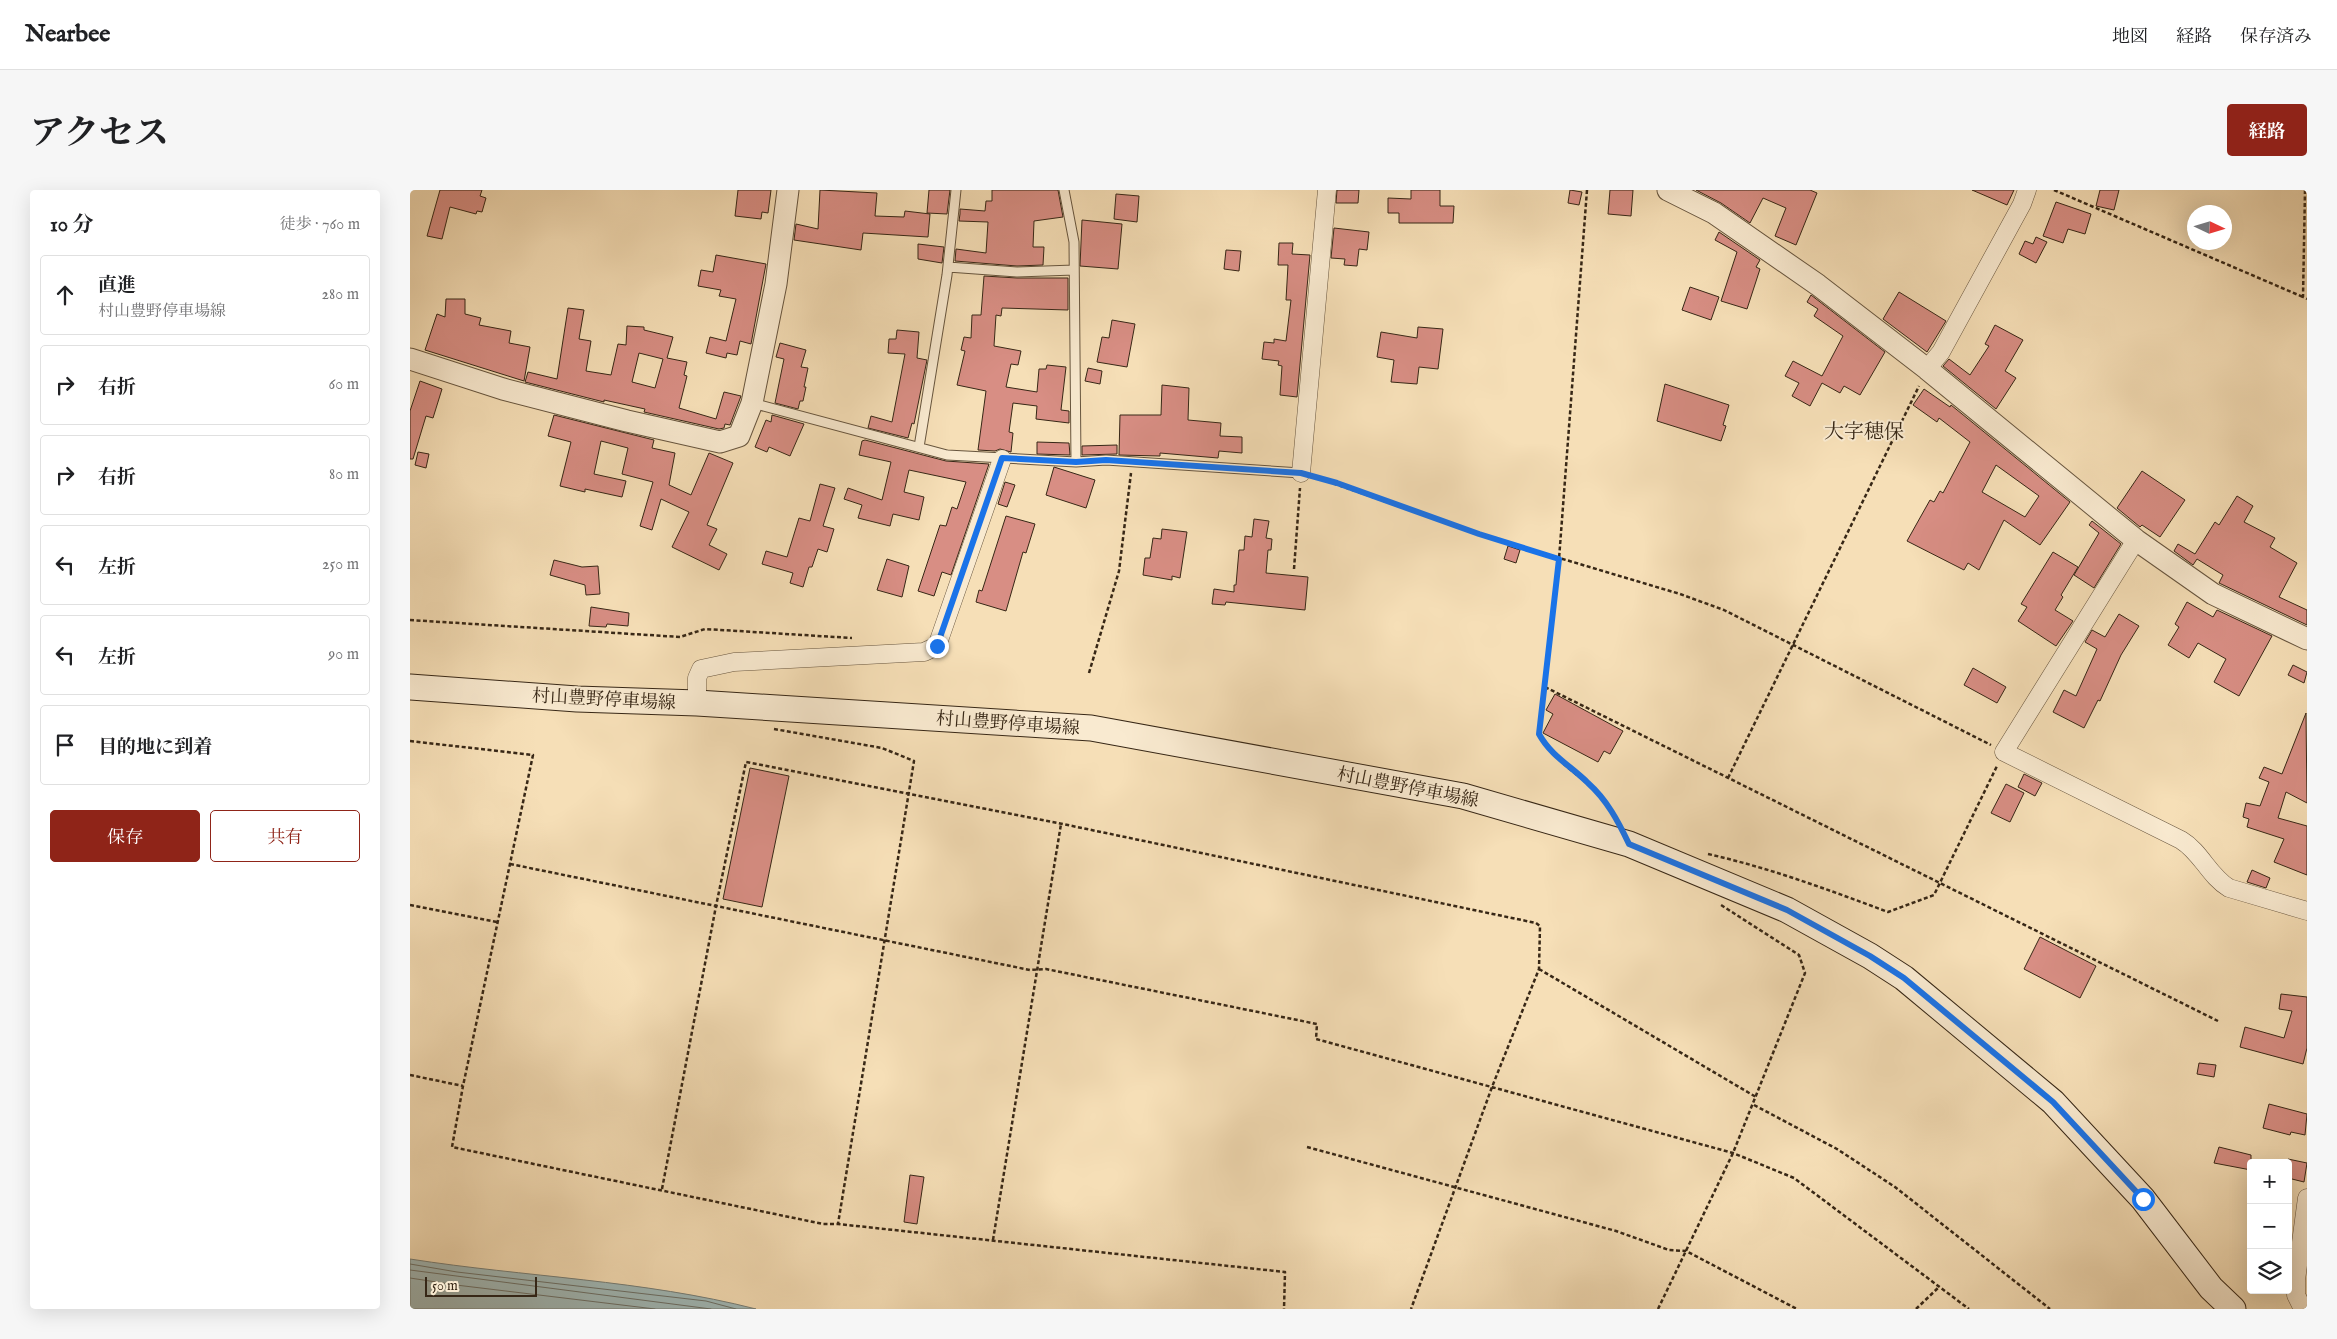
<!DOCTYPE html>
<html lang="ja">
<meta charset="utf-8">
<style>
body{margin:0;font-family:"IM FELL English","Noto Serif JP",serif;background:#f6f6f6;color:#202124}
.controls{position:absolute;right:15px;bottom:15px;display:grid;overflow:hidden;border-radius:5px;box-shadow:0 5px 20px #0002}
.controls button{width:45px;height:45px;display:grid;place-items:center;padding:0;border:0;border-bottom:1px solid #e0e0e0;background:#fff;color:#202124;font:25px sans-serif}
.compass{position:absolute;left:1777px;top:15px;width:45px;height:45px;border-radius:50%;background:#fff;box-shadow:0 5px 20px #0002;rotate:94deg}
.scale{position:absolute;left:15px;bottom:12px;width:112px;box-sizing:border-box;padding-left:5px;border:2px solid #372716;border-top:0;font-size:14px;line-height:18px;white-space:nowrap;color:#372716;-webkit-text-stroke:4px #f9ead0;paint-order:stroke}
.stop{position:absolute;width:15px;height:15px;margin:-11px;border:4px solid #1a73e8;border-radius:50%;background:#fff}
.stop.end{background:#1a73e8;border-color:#fff;box-shadow:0 1px 5px #0008}
.list{margin:0;padding:0;list-style:none}
h2{display:flex;justify-content:space-between;align-items:center;height:65px;margin:0;padding:0 20px;font-size:21px}
h2 small{font-size:16px;font-weight:400;color:#757577}
.list li{display:grid;grid-template-columns:32px 1fr auto;gap:15px;align-items:center;box-sizing:border-box;height:80px;margin:0 10px 10px;padding:0 10px;border:1px solid #e0e0e0;border-radius:5px}
.list b{display:block;font-size:19px;white-space:nowrap}
.list p{margin:0;font-size:16px;white-space:nowrap;color:#757577}
.list em{font-size:16px;font-style:normal;color:#757577}
.actions{display:flex;gap:10px;padding:15px 20px}
.actions a{flex:1;padding:11px 0;border:1px solid #8f2418;border-radius:5px;text-align:center;font-size:18px;color:#8f2418}
.actions .main{background:#8f2418;color:#fff}
.icon{flex:none;width:28px;height:28px;fill:none;stroke:currentColor;stroke-width:2;stroke-linecap:round;stroke-linejoin:round}
.map{position:relative;flex:none;width:1897px;height:1119px;overflow:hidden;border-radius:5px}
header{display:flex;align-items:center;gap:30px;box-sizing:border-box;height:70px;padding:0 25px;background:#fff;border-bottom:1px solid #e0e0e0}
header strong{font-size:24px}
nav{display:flex;gap:28px;margin-inline-start:auto;font-size:18px}
.intro{display:flex;align-items:center;justify-content:space-between;box-sizing:border-box;height:120px;padding:0 30px}
h1{margin:0;font-size:35px}
.button{padding:12px 22px;border-radius:5px;background:#8f2418;color:#fff;font-size:18px;font-weight:700}
main{display:flex;gap:30px;padding:0 30px}
aside{flex:1;background:#fff;border-radius:5px;box-shadow:0 5px 20px #0002}
.map>svg:first-child{display:block}
.water{fill:#a1bab9;stroke:#777f78}
.lines{fill:none;stroke-linecap:round;stroke-linejoin:round}
.shore{stroke:#6c7068;stroke-width:1}
.building{fill:#d88e84;stroke:#372716;fill-rule:evenodd}
.service-casing{stroke:#67553e;stroke-width:11}
.minor-casing{stroke:#67553e;stroke-width:19}
.tertiary-casing{stroke:#67553e;stroke-width:23}
.secondary-casing{stroke:#372716;stroke-width:27}
.path{stroke:#372716;stroke-width:2.5;stroke-dasharray:4 2.5;stroke-linecap:butt}
.service{stroke:#f9ead0;stroke-width:9}
.minor{stroke:#f9ead0;stroke-width:18}
.tertiary{stroke:#f9ead0;stroke-width:21}
.secondary{stroke:#f9ead0;stroke-width:25}
.route{stroke:#1a73e8;stroke-width:6}
.labels{text-anchor:middle;stroke-width:4;stroke-linejoin:round;paint-order:stroke}
.street-label{font-size:18px;fill:#372716;stroke:#f9ead0}
.quarter-label{font-size:20px;fill:#372716;stroke:#f9ead0}
</style>
<header>
<strong>Nearbee</strong>
<nav><a>地図</a><a>経路</a><a>保存済み</a></nav>
</header>
<div class="intro"><h1>アクセス</h1><a class="button">経路</a></div>
<main>
<aside>
<h2>10 分<small>徒歩 · 760 m</small></h2>
<ul class="list">
<li><svg class="icon" aria-label="ahead" viewBox="0 0 24 24"><path d="M12 20V5M6 11l6-6 6 6"/></svg><div><b>直進</b><p>村山豊野停車場線</p></div><em>280 m</em></li>
<li><svg class="icon" aria-label="right" viewBox="0 0 24 24"><path d="M7 20v-9h11M14 6l5 5-5 5"/></svg><div><b>右折</b></div><em>60 m</em></li>
<li><svg class="icon" aria-label="right" viewBox="0 0 24 24"><path d="M7 20v-9h11M14 6l5 5-5 5"/></svg><div><b>右折</b></div><em>80 m</em></li>
<li><svg class="icon" aria-label="left" viewBox="0 0 24 24"><path d="M17 20v-9H6M10 6l-5 5 5 5"/></svg><div><b>左折</b></div><em>250 m</em></li>
<li><svg class="icon" aria-label="left" viewBox="0 0 24 24"><path d="M17 20v-9H6M10 6l-5 5 5 5"/></svg><div><b>左折</b></div><em>90 m</em></li>
<li><svg class="icon" aria-label="arrive" viewBox="0 0 24 24"><path d="M6 21V4h12l-3 4 3 4H6"/></svg><div><b>目的地に到着</b></div></li>
</ul>
<div class="actions"><a class="main">保存</a><a>共有</a></div>
</aside>
<div class="map">
<svg width="1897" height="1119" viewBox="0 0 1897 1119">
<rect width="100%" height="100%" fill="#f6dfb7"/>
<filter id="stains"><feTurbulence type="fractalNoise" baseFrequency=".004" numOctaves="4"/><feColorMatrix values="0 0 0 0 .2 0 0 0 0 .09 0 0 0 0 .02 0 0 0 .5 -.17"/></filter>
<radialGradient id="worn" r=".72"><stop offset=".6" stop-color="#630" stop-opacity="0"/><stop offset="1" stop-color="#630" stop-opacity=".3"/></radialGradient>
<!-- water -->
<path class="water" d="M0 1069C115 1087 233 1090 346 1119H0Z"/>
<g class="lines">
<!-- shore -->
<path class="shore" d="M0 1074 47 1082 296 1111 326 1119
M0 1080 301 1119
M0 1088 46 1095 245 1119"/>
</g>
<!-- building -->
<path class="building" d="M30 0H72L70 6 76 8 72 22 67 21 66 24 40 17 32 49 17 46Z
M328 0H361L358 23 352 22 351 29 325 26Z
M410 0 467 3 465 26 494 27 495 21 520 24 518 47 453 43 451 60 384 50 386 34 408 39Z
M519 0H540L537 24 517 23Z
M582 0H648L653 27 624 31 623 57H634L633 75 607 76 545 71 546 59 576 63 578 32 549 31 550 24V19L575 21 576 11H582Z
M927 0H949L948 13H926Z
M1001 0H1030V16H1044L1043 33H989V23H978V8L1001 9Z
M1160 0 1172 2 1169 15 1158 13Z
M1200 0H1223L1221 26 1198 24Z
M1286 0H1400L1407 3 1386 55 1365 46 1376 18 1353 8 1340 33 1311 13Z
M1562 0H1604L1597 15Z
M1690 0H1709L1704 20 1686 16Z
M706 4 729 6 727 32 704 29Z
M1646 12 1681 24 1675 44 1658 39 1653 53 1633 46Z
M672 30 712 34 708 79 670 76Z
M924 38 959 42 957 60 949 59 947 76 934 75 935 69 921 68Z
M1309 42 1350 70 1346 77 1350 79 1337 119 1311 111 1327 62 1305 50Z
M1626 47 1637 52 1626 73 1609 64 1615 51 1623 54Z
M869 53H883L882 64 900 65 887 207 870 205 872 176 868 175 869 171 852 169 854 152 864 153V149L876 151 881 110H876L878 75H868Z
M508 54 534 57 532 73 508 69Z
M816 60 831 61 829 81 814 79Z
M306 65 356 74 341 154 330 151 327 165 317 163 316 168 296 163 300 147 316 151 326 109 309 106 311 100 288 96 291 80 303 82Z
M574 86 607 88H658V120L592 118 591 126 586 125 584 156 611 161 608 175 601 174 596 197 627 202 629 179H636L637 175 656 177 651 220 659 221V233L626 229 627 216 603 213 599 242 603 243 601 262 590 259 585 261 568 260 576 201 547 195 555 161 551 160 554 147 561 148 562 125H571Z
M1280 97 1309 107 1301 130 1272 120Z
M1489 102 1536 131 1517 162 1473 129Z
M1401 105 1475 162 1450 205 1434 196 1430 203 1412 193 1400 216 1382 206 1389 193 1375 186 1383 171 1412 186 1433 146 1404 126 1408 119 1397 112Z
M36 109H55V124L71 128 69 135 101 141 99 153 120 157 114 191 15 160 27 124 35 127Z
M158 118 174 120 169 149 181 151 176 181 201 185 208 154 216 155 217 136 234 137V140L263 147 257 168 277 172 274 185 277 186 269 218 306 229 314 202 331 206 320 235 315 234 314 238 309 239 234 222 235 219 194 210V212L115 192 118 182 147 189ZM229 163 253 169 245 198 222 192Z
M702 130 725 134 717 177 687 172 692 147 699 148Z
M1585 135 1613 150 1595 181 1606 188 1586 219 1533 176 1539 169 1560 185 1579 156 1575 154Z
M1008 137 1033 139 1028 179 1009 177 1007 194 981 192 984 170 967 167 971 142 1007 148Z
M487 140 509 142 507 168 517 170 504 234 502 233 498 248 458 238 461 226 482 232 495 164 478 163 479 149H486Z
M370 153 396 160 391 177 398 178 394 197H396L393 211H390L388 219 365 213 374 169 366 167Z
M678 178 692 181 690 194 675 191Z
M10 191 32 199 23 228 16 226 3 269H0V221Z
M1255 194 1319 215 1313 235 1316 236 1311 251 1247 231Z
M752 195 779 198 778 230 811 233 810 246 832 247V263L809 261 808 268 750 263V266L709 265 710 225H751Z
M1514 199 1540 217 1541 215 1660 312 1630 355 1594 330 1569 380 1558 373 1554 380 1497 351 1520 310 1524 312 1530 301 1533 303 1560 252 1529 228 1527 232 1503 215ZM1586 275 1629 306 1615 327 1572 302Z
M144 225 244 250 242 258 265 263 259 295 281 305 299 263 323 273 297 335 307 339 299 355 317 364 309 380 262 357 279 322 251 309 242 340 230 336 243 292 212 284 218 258 191 251 184 284 216 291 212 307 175 299V302L150 296 161 252 138 246Z
M362 225 394 234 380 266 359 257 357 262 345 257 356 230 361 232Z
M455 250 536 271 579 274 541 385 532 382 524 406 508 401 530 335 536 336 542 317 547 319 556 292 499 280 494 302 514 307 509 330 483 324 480 336 448 328 452 315 434 309 438 298 472 310 481 272 449 265 452 251Z
M627 252 659 253 660 265 627 264Z
M707 255V264L672 265V256Z
M8 262 19 264 16 278 5 275Z
M644 277 685 290 676 318 636 305Z
M1732 281 1775 310 1750 347 1732 335 1730 337 1707 318Z
M595 292 605 295 597 317 588 314Z
M410 294 425 298 413 336 424 339 417 362 408 359 402 377H399L393 397 380 393 383 383 352 374 356 361 377 367 389 328 400 331Z
M1827 306 1843 316 1834 332 1865 348 1860 357 1887 373 1869 407 1897 420V435L1809 393 1813 385 1787 369 1783 375 1764 361 1768 354 1785 364 1805 332 1809 335Z
M596 326 625 334 616 363 613 362 596 421 566 412 569 400 572 401Z
M844 329 859 331 856 348 862 349 861 360H858L856 383 898 387 895 420 816 412 815 415 802 414 804 399 824 402V395H826L829 360H834L835 346 842 347Z
M1682 331 1711 354 1684 398 1664 385 1689 343 1679 335Z
M752 339 777 342 770 388 762 386V390L733 385 735 368H740L743 348 751 349Z
M1098 356 1110 360 1106 373 1094 369Z
M1643 362 1668 377 1651 405 1653 407 1645 420 1663 431 1646 456 1608 431 1617 417 1611 414Z
M477 369 499 376 492 407 467 400Z
M144 370 172 377 188 376 190 404 176 405 175 395 140 385Z
M1777 412 1803 427 1807 420 1862 446 1829 506 1804 492 1816 469 1788 453 1779 468 1758 455 1769 437 1765 434Z
M181 417 219 423 218 436 197 434 196 437 179 436Z
M1709 424 1729 436 1711 465 1690 511 1688 510 1674 538 1643 522 1654 500 1666 506 1687 459 1675 452 1682 440 1695 447Z
M1883 475 1897 482 1894 493 1878 485Z
M1563 478 1596 497 1587 513 1554 495Z
M1145 504 1213 541 1200 564 1194 561 1188 572 1133 543 1143 524 1136 520Z
M1896 523 1897 613 1876 602 1868 628 1897 636V685L1864 672 1874 649 1837 637 1839 629 1833 627 1836 613 1850 616 1859 592 1849 588 1854 577 1872 584Z
M340 578 379 586 352 717 313 709Z
M1614 584 1632 593 1625 606 1608 597Z
M1596 594 1614 603 1600 632 1581 623Z
M1842 680 1860 688 1856 698 1837 692Z
M1630 747 1686 776 1670 808 1614 779Z
M1871 804 1897 807V858L1893 874 1830 857 1835 837 1874 848 1882 821 1869 819Z
M1789 873 1806 875 1804 887 1787 884Z
M1859 914 1897 924 1895 945 1881 942 1880 945 1853 938Z
M1809 957 1841 965V980L1804 973Z
M1878 969 1897 973 1894 992 1878 988Z
M500 985 514 987 507 1034 494 1032Z"/>
<g class="lines">
<!-- service casing -->
<g class="service-casing">
<path id="service" d="M654 0 664 52 666 272
M538 77 607 82 664 80
M342 213 537 265 666 272 696 270 891 283
M509 257 537 85 546 0"/>
</g>
<!-- minor casing -->
<g class="minor-casing">
<path id="minor" d="M1517 179 1531 162 1612 14 1617 0
M891 283 917 0
M1726 350 1594 562 1771 650C1791 662 1799 686 1819 698L1897 721
M287 513V488L291 479 324 472 514 462 527 456 592 269
M1893 1119 1886 1105V1090L1897 1008"/>
</g>
<!-- tertiary casing -->
<g class="tertiary-casing">
<path id="tertiary" d="M1258 0 1304 23 1408 95 1517 179 1726 350 1803 404 1897 449
M0 169 93 199 217 231 310 252 329 246 342 213 366 94 378 0"/>
</g>
<!-- secondary casing -->
<g class="secondary-casing">
<path id="secondary" d="M0 497 167 509 287 513 681 538 1053 606 1219 654 1377 720 1460 766 1494 788 1643 912 1733 1009 1801 1098 1823 1119"/>
</g>
<!-- path -->
<path class="path" d="M1177 0 1149 369 1129 544C1147 579 1189 592 1207 630
M1644 0 1893 107
M1895 0 1893 107 1897 109
M905 287 1069 344 1270 404 1314 420 1581 555
M884 379 890 298
M0 430 270 447 295 439 442 448
M679 483 709 381 721 283
M1135 497 1808 831
M364 539 472 558 504 571 428 1034
M0 551 123 565 53 896 42 957 413 1034H428L875 1082 874 1119
M1318 588 1509 196
M1298 664C1360 678 1419 700 1478 722L1524 705 1587 576
M100 674 620 780 636 779 907 834 906 849 1323 963 1384 988 1559 1119
M0 715 87 732
M1129 779 1346 907
M0 885 53 896
M1344 915 1427 959 1485 997 1640 1119
M897 957 1206 1041 1259 1060 1276 1061 1387 1119
M252 999 306 716 336 572 648 633 1126 733 1130 736 1129 779 1082 897 1001 1119
M583 1050 651 634
M1248 1119 1323 963 1395 783 1389 765 1311 715
M1506 1119 1529 1097"/>
<!-- service -->
<use href="#service" class="service"/>
<!-- minor -->
<use href="#minor" class="minor"/>
<!-- tertiary -->
<use href="#tertiary" class="tertiary"/>
<!-- secondary -->
<use href="#secondary" class="secondary"/>
</g>
<g class="lines">
<!-- route -->
<path class="route" d="M527 456 592 268 666 272 696 270 891 283 927 293 1069 344 1149 369 1129 544C1141 566 1161 576 1178 593 1197 610 1208 631 1219 654L1377 720 1460 766 1494 788 1643 912 1733 1009"/>
</g>
<g class="labels">
<!-- street labels -->
<g class="street-label">
<text transform="translate(194 509) rotate(3)" y="6">村山豊野停車場線</text>
<text transform="translate(598 533) rotate(4)" y="6">村山豊野停車場線</text>
<text transform="translate(998 597) rotate(11)" y="6">村山豊野停車場線</text>
</g>
<!-- quarter labels -->
<g class="quarter-label">
<text x="1454" y="248">大字穂保</text>
</g>
</g>
<rect width="100%" height="100%" filter="url(#stains)"/>
<rect width="100%" height="100%" fill="url(#worn)"/>
</svg>
<div class="controls">
<button>+</button>
<button>−</button>
<button><svg class="icon" aria-label="layers" viewBox="0 0 24 24"><path d="M12 4l9 5-9 5-9-5zM3 14l9 5 9-5"/></svg></button>
</div>
<svg class="compass" viewBox="-18 -18 36 36"><path d="M0-13l5 13h-10z" fill="#e53935"/><path d="M0 13l5-13h-10z" fill="#757577"/></svg>
<div class="scale">50 m</div>
<div class="stop" style="left:1733px;top:1009px"></div>
<div class="stop end" style="left:527px;top:456px"></div>
</div>
</main>
